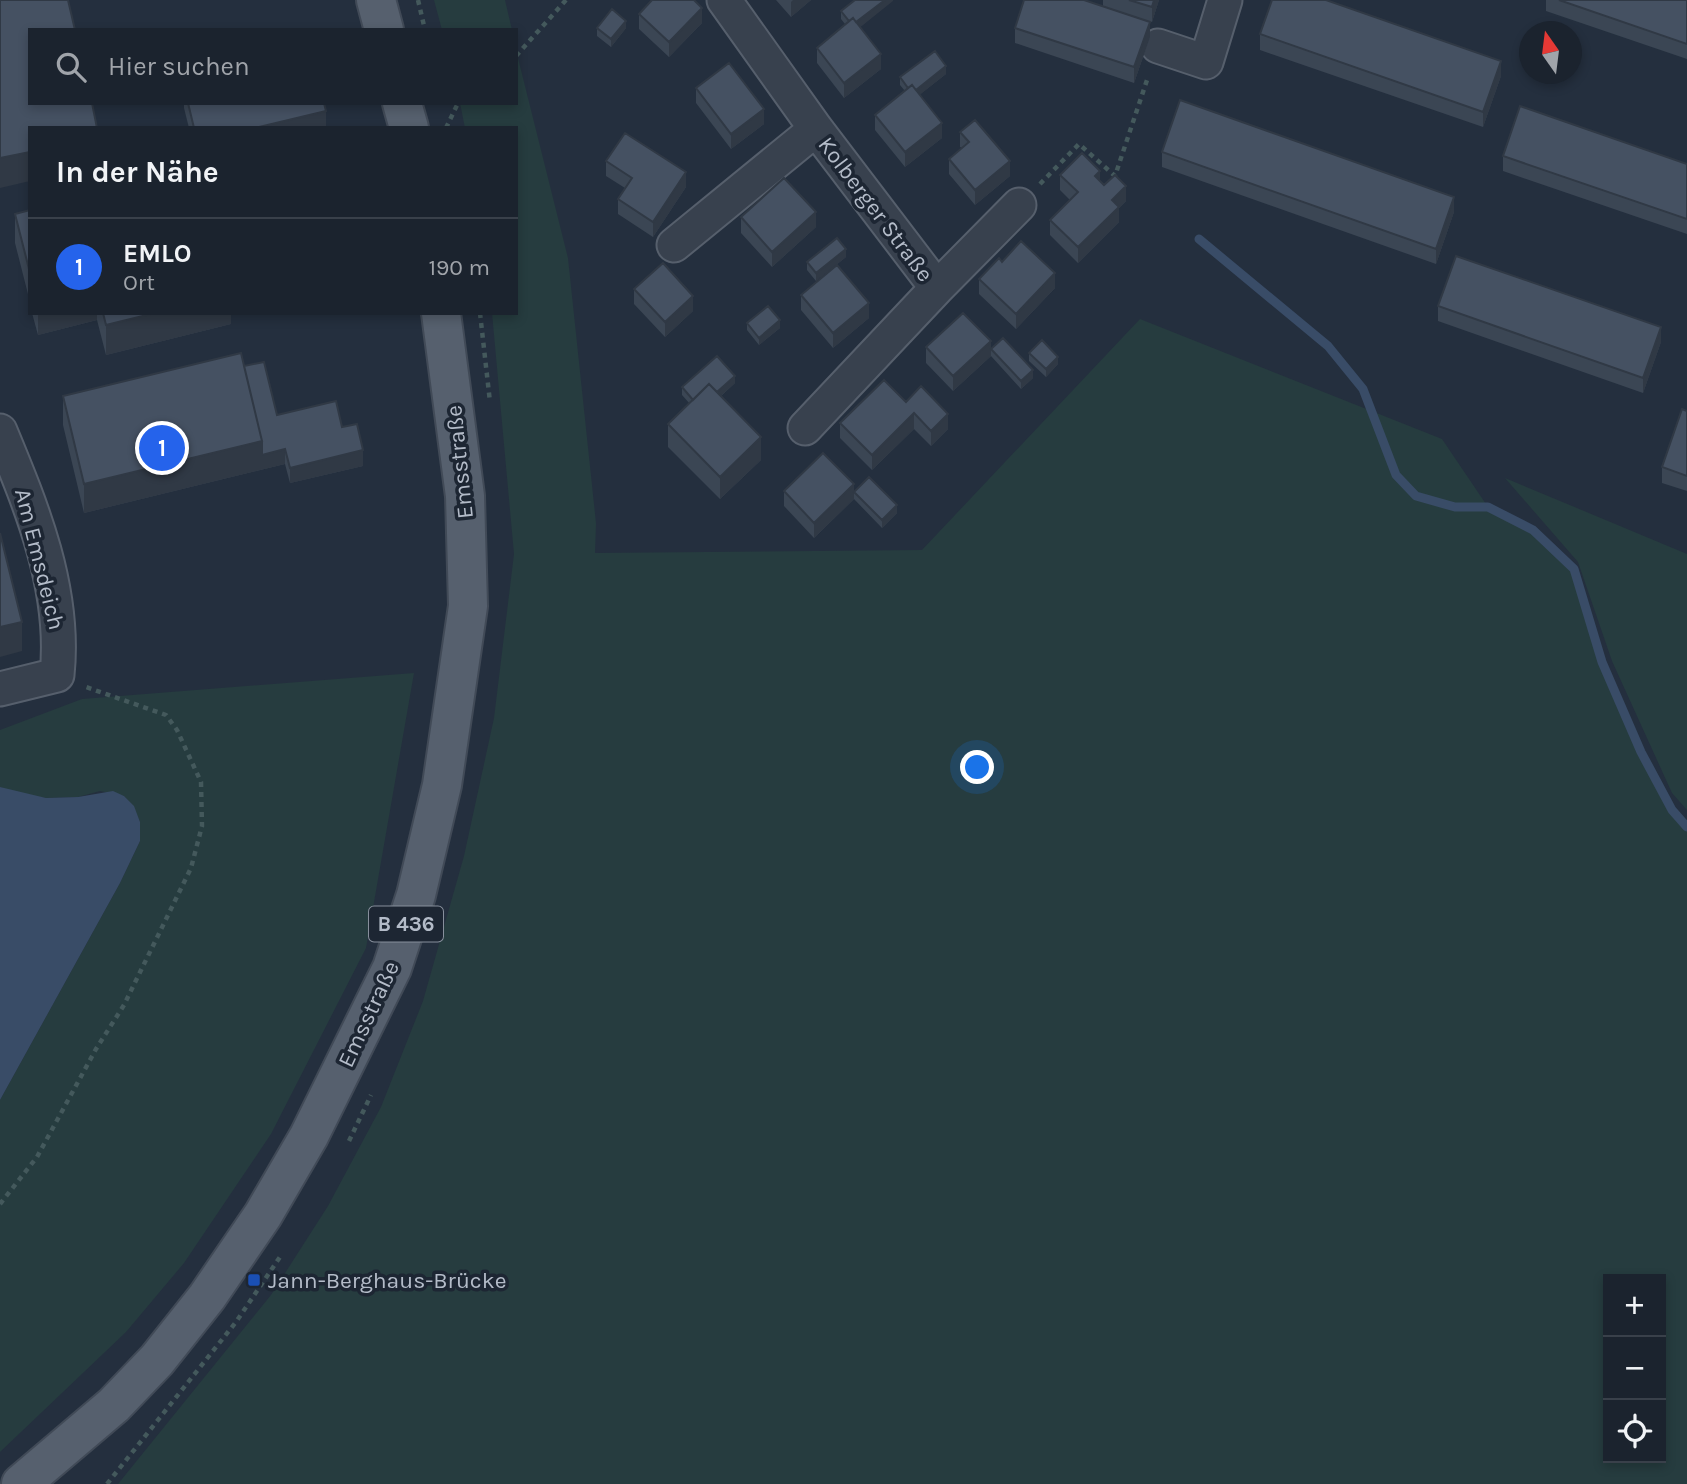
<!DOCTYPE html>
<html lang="de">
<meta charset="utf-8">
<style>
body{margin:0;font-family:Karla,sans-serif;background:#282f3a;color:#f1f3f6}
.controls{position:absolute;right:21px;bottom:21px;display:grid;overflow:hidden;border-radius:0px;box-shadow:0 4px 10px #0003}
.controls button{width:63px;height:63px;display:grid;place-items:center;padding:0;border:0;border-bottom:2px solid #39404a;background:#1b232e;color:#f1f3f6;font:35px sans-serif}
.compass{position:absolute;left:1519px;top:21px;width:63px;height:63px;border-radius:50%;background:#1b232e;box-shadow:0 4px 10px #0003;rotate:346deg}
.you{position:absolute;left:978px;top:768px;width:24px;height:24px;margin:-18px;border:5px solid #fff;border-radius:50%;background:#1a73e8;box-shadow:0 0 0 10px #1a73e833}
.badge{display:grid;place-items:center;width:46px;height:46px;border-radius:50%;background:#2563eb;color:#fff;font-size:23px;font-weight:700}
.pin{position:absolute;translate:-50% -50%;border:4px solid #fff;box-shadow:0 2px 7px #0006}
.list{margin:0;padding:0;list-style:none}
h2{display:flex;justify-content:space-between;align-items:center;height:91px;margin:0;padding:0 28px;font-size:30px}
h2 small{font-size:23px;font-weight:400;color:#a0a4aa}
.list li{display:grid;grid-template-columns:46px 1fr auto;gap:21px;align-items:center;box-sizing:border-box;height:98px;padding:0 28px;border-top:2px solid #39404a}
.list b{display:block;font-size:26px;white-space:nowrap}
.list p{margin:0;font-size:23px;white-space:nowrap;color:#a0a4aa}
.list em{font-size:23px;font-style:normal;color:#a0a4aa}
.icon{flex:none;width:38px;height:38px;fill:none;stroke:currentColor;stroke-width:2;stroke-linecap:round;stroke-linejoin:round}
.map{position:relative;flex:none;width:1687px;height:1484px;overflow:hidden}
.search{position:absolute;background:#1b232e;box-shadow:0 4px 10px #0003;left:28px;top:28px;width:490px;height:77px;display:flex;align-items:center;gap:18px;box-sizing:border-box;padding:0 24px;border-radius:0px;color:#a0a4aa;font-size:26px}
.panel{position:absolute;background:#1b232e;box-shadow:0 4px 10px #0003;left:28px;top:126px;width:490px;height:189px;border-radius:0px}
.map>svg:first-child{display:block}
.green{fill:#263c3f;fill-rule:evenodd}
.water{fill:#394c67}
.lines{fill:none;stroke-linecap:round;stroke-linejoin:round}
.stream{stroke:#394c67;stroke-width:9}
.minor-casing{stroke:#565f6c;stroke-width:37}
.major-casing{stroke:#414a57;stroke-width:42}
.path{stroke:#44595c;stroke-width:4.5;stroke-dasharray:5 5;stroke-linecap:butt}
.minor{stroke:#38414e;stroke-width:33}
.major{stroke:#56606e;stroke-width:38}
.wall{fill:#3b4654}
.shaded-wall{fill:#303945}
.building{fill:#455162;stroke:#303945;stroke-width:2}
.transit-dot{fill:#1a4fb4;stroke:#1d2633;stroke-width:2.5}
.labels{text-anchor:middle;stroke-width:7;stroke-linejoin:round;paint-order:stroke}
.shield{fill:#1d2633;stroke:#878f9c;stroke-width:2}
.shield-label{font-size:21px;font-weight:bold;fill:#b4bcc9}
.street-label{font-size:23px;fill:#b4bcc9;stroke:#1d2633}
.poi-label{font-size:23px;fill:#b4bcc9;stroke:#1d2633;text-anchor:start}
</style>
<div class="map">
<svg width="1687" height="1484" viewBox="0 0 1687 1484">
<rect width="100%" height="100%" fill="#242f3e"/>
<!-- green -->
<path class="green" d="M434 0H505L512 30H442Z
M516 50 568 258 596 523 595 553 922 550 1140 319 1442 439 1488 507 1533 530 1574 569 1602 662 1641 752 1672 810 1687 827V1484H118L271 1295 328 1206 381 1107 423 1001 464 856 494 718 514 554 492 313H516V128H465L460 103H516ZM1661 1279V1458H1608V1279Z
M1505 478 1687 554V810L1672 793 1612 661 1578 562Z
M414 673 366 948 271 1134 184 1263 126 1332 0 1452V1100L120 883 140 841V822L133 806 124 796 100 791 78 797 46 798 19 794 0 787V730L82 699Z"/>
<!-- water -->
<path class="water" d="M0 787 46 798 78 797 113 791 124 796 134 806 140 822V841L120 883 0 1100Z"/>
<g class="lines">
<!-- stream -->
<path class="stream" d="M1199 239 1328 346 1363 389 1396 475 1416 496 1455 507H1488L1533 530 1574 569 1602 662 1641 752 1672 810 1687 827"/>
<!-- minor casing -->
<g class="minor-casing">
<path id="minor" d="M724 0 816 129 937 288 805 428
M1158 46 1206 62 1225 0
M674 245 816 129
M937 288 1019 205
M0 431C32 508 66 590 57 675L0 689"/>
</g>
<!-- major casing -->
<g class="major-casing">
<path id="major" d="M376 0 384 30
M402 103 409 128
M21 1484 114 1405 157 1360 207 1297 263 1215 309 1136 392 968 416 895 442 785 468 606 465 496 441 313"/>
</g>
<!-- path -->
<path class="path" d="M418 0 425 30
M516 56 566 0
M446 128 458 103
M1040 184 1079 144 1115 176 1148 77
M480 313 490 402
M349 1141 371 1095
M0 1204 37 1157 96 1049 124 1005 191 868 202 826 201 782 177 730 166 715 83 686
M107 1484 236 1322 282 1254"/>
<!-- minor -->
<use href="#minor" class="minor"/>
<!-- major -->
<use href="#major" class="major"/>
</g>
<!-- wall -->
<path class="wall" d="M776 0H811L791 17Z
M893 0 860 27 881 69 844 98 817 63V48L845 24 841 19V11Z
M1103 0H1159L1152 22 1137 18 1150 37 1134 83 1015 43V28L1103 6Z
M1546 0H1687V59L1546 11Z
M639 14 702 23 669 57 639 29Z
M597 28H626L611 47 597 36Z
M1260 34 1501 76 1483 127 1260 50Z
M946 74 919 95 942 138 905 167 875 130V115L905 91 900 85V77Z
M696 88 764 124 731 149 696 103Z
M184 103H324L326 128H189L184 108Z
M960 132 1010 176 975 205 949 174V159L962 148 960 147Z
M1162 152 1454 212 1436 264 1162 167Z
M1503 156 1687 164V234L1503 171Z
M606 161 686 187 653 237 618 214V199L625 188 606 176Z
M1060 175 1100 181 1126 201 1119 208V222L1078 263 1050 235V220L1070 200 1060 190Z
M30 210V302L15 243V214Z
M741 217 816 227 772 267 741 233Z
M846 257 816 281 807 270V262Z
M1002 262 1055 288 1016 329 979 294V279Z
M634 289 693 311 665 337 634 304Z
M801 295 869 318 833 348 801 310Z
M1438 306 1661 342 1643 393 1438 321Z
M32 313H231V324L106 355 97 320 38 335Z
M747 323 780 328 759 345 747 330Z
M926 347 991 349 1033 378 1021 389 991 356 953 391 926 363Z
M1029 353 1058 364 1046 377 1029 361Z
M244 366 277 415 342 427 363 466 290 483 285 464 84 513 63 425V396Z
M735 383 721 396 761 460 720 499 668 447V424L690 404 682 395V387Z
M906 402 948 429 931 446 914 429 872 470 840 438V423Z
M1687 411V491L1662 483V467Z
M784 491 854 492 897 513 882 528 854 499 814 538 784 506Z"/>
<!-- shaded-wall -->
<path class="shaded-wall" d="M793 0H811L791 17V2Z
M885 0H893V1L853 33V25Z
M1154 0H1159L1152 22V7Z
M702 8V23L669 57V42Z
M626 21V28L611 47V39Z
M1150 22V37L1134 83V67Z
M881 54V69L844 98V83Z
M1501 61V76L1483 127V112Z
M946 66V74L912 101V93Z
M764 109V124L731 149V134Z
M326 111V128H255Z
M942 123V138L905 167V152Z
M30 152V181L0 188V158Z
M1010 161V176L975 205V190Z
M1100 171V186L1095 176Z
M686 172V187L653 237V222Z
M1126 186V201L1119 208V222L1078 263V247L1112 200Z
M1454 197V212L1436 264V249Z
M816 212V227L772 267V252Z
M846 249V257L816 281V273Z
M1055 273V288L1016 329V314Z
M693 296V311L665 337V322Z
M869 303V318L833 348V333Z
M38 313H97V320L38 335Z
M155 313H231V324L106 355V325Z
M780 320V328L759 345V338Z
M1661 327V342L1643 393V378Z
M991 341V356L953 391V376Z
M1058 357V364L1046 377V369Z
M1033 370V378L1021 389V381Z
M735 376V383L700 415V408Z
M914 413V429L872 470V455Z
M948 414V429L931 446V431Z
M761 437V460L720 499V477Z
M262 441 285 449V464L84 513V484Z
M363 450V466L290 483V468Z
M854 484V499L814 538V523Z
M897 505V513L882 528V520Z
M22 622V651L0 657V627Z"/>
<!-- building -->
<path class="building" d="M0 0H68L75 30H30V103H92L97 128H30V152L0 158Z
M652 0H694L702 8 669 42 639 14Z
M855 0H885L856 22 853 18 849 21 841 11Z
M1024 0H1084L1150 22 1134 67 1015 28Z
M1129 0H1154L1152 7Z
M1272 0H1326L1501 61 1483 112 1260 34Z
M1559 0H1687V44Z
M612 9 626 21 611 39 597 28Z
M853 18 881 54 844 83 817 48Z
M935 51 946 66 916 90 912 85 908 88 900 77Z
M729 63 764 109 731 134 696 88Z
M912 85 942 123 905 152 875 115Z
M1180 100 1454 197 1436 249 1162 152Z
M188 103H324L326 111 255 128H194Z
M1520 106 1687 164V219L1503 156Z
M975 120 1010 161 975 190 949 159 969 142 960 132Z
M625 133 686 172 653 222 618 199 632 178 606 161Z
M1082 153 1100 171 1095 176 1104 185 1115 175 1126 186 1112 200 1119 207 1078 247 1050 220 1078 192 1060 175Z
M784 178 816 212 772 252 741 217Z
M30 210V273L15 214Z
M837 238 846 249 816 273 807 262Z
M1021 241 1055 273 1016 314 979 279 999 258 1002 262Z
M1456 256 1661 327 1643 378 1438 306Z
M663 263 693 296 665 322 634 289Z
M837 265 869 303 833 333 801 295Z
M768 306 780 320 759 338 747 323Z
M103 313H155L106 325Z
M963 313 991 341 953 376 926 347Z
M1003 338 1033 370 1021 381 991 349Z
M1042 340 1058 357 1046 369 1029 353Z
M241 353 262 441 84 484 63 396Z
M717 356 735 376 717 392 709 384 693 400 682 387Z
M264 362 277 415 336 401 342 427 357 424 363 450 290 468 285 449 262 455V441L244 366Z
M884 380 906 402 921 386 948 414 931 431 914 413 872 455 840 423Z
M709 384 761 437 720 477 668 424Z
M1682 409 1687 411V476L1662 467Z
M823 453 854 484 814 523 784 491Z
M869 477 897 505 882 520 854 492Z
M0 533 22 622 0 627Z"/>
<!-- markers -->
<rect class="transit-dot" x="247" y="1273" width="14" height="14" rx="3.5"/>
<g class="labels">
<!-- shield labels -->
<rect class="shield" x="369" y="906.5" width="74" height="35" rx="5"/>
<g class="shield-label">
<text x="406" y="931">B 436</text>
</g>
<!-- street labels -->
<g class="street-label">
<text transform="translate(876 209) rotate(53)" y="8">Kolberger Straße</text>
<text transform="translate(459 462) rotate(-96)" y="8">Emsstraße</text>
<text transform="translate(40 559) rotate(76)" y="8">Am Emsdeich</text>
<text transform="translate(368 1014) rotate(-65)" y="8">Emsstraße</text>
</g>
<!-- poi labels -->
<g class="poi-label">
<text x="268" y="1288">Jann-Berghaus-Brücke</text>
</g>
</g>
</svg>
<div class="controls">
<button>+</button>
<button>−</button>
<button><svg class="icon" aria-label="locate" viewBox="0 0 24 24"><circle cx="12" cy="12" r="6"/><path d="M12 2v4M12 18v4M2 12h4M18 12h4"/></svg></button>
</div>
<svg class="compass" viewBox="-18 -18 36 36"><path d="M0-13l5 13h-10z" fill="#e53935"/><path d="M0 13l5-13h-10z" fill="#a0a4aa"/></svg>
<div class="you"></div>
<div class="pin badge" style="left:162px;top:448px">1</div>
<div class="search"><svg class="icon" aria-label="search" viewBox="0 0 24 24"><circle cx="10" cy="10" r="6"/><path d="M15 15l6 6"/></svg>Hier suchen</div>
<section class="panel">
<h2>In der Nähe<small></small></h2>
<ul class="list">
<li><span class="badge">1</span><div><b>EMLO</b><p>Ort</p></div><em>190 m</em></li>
</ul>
</section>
</div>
